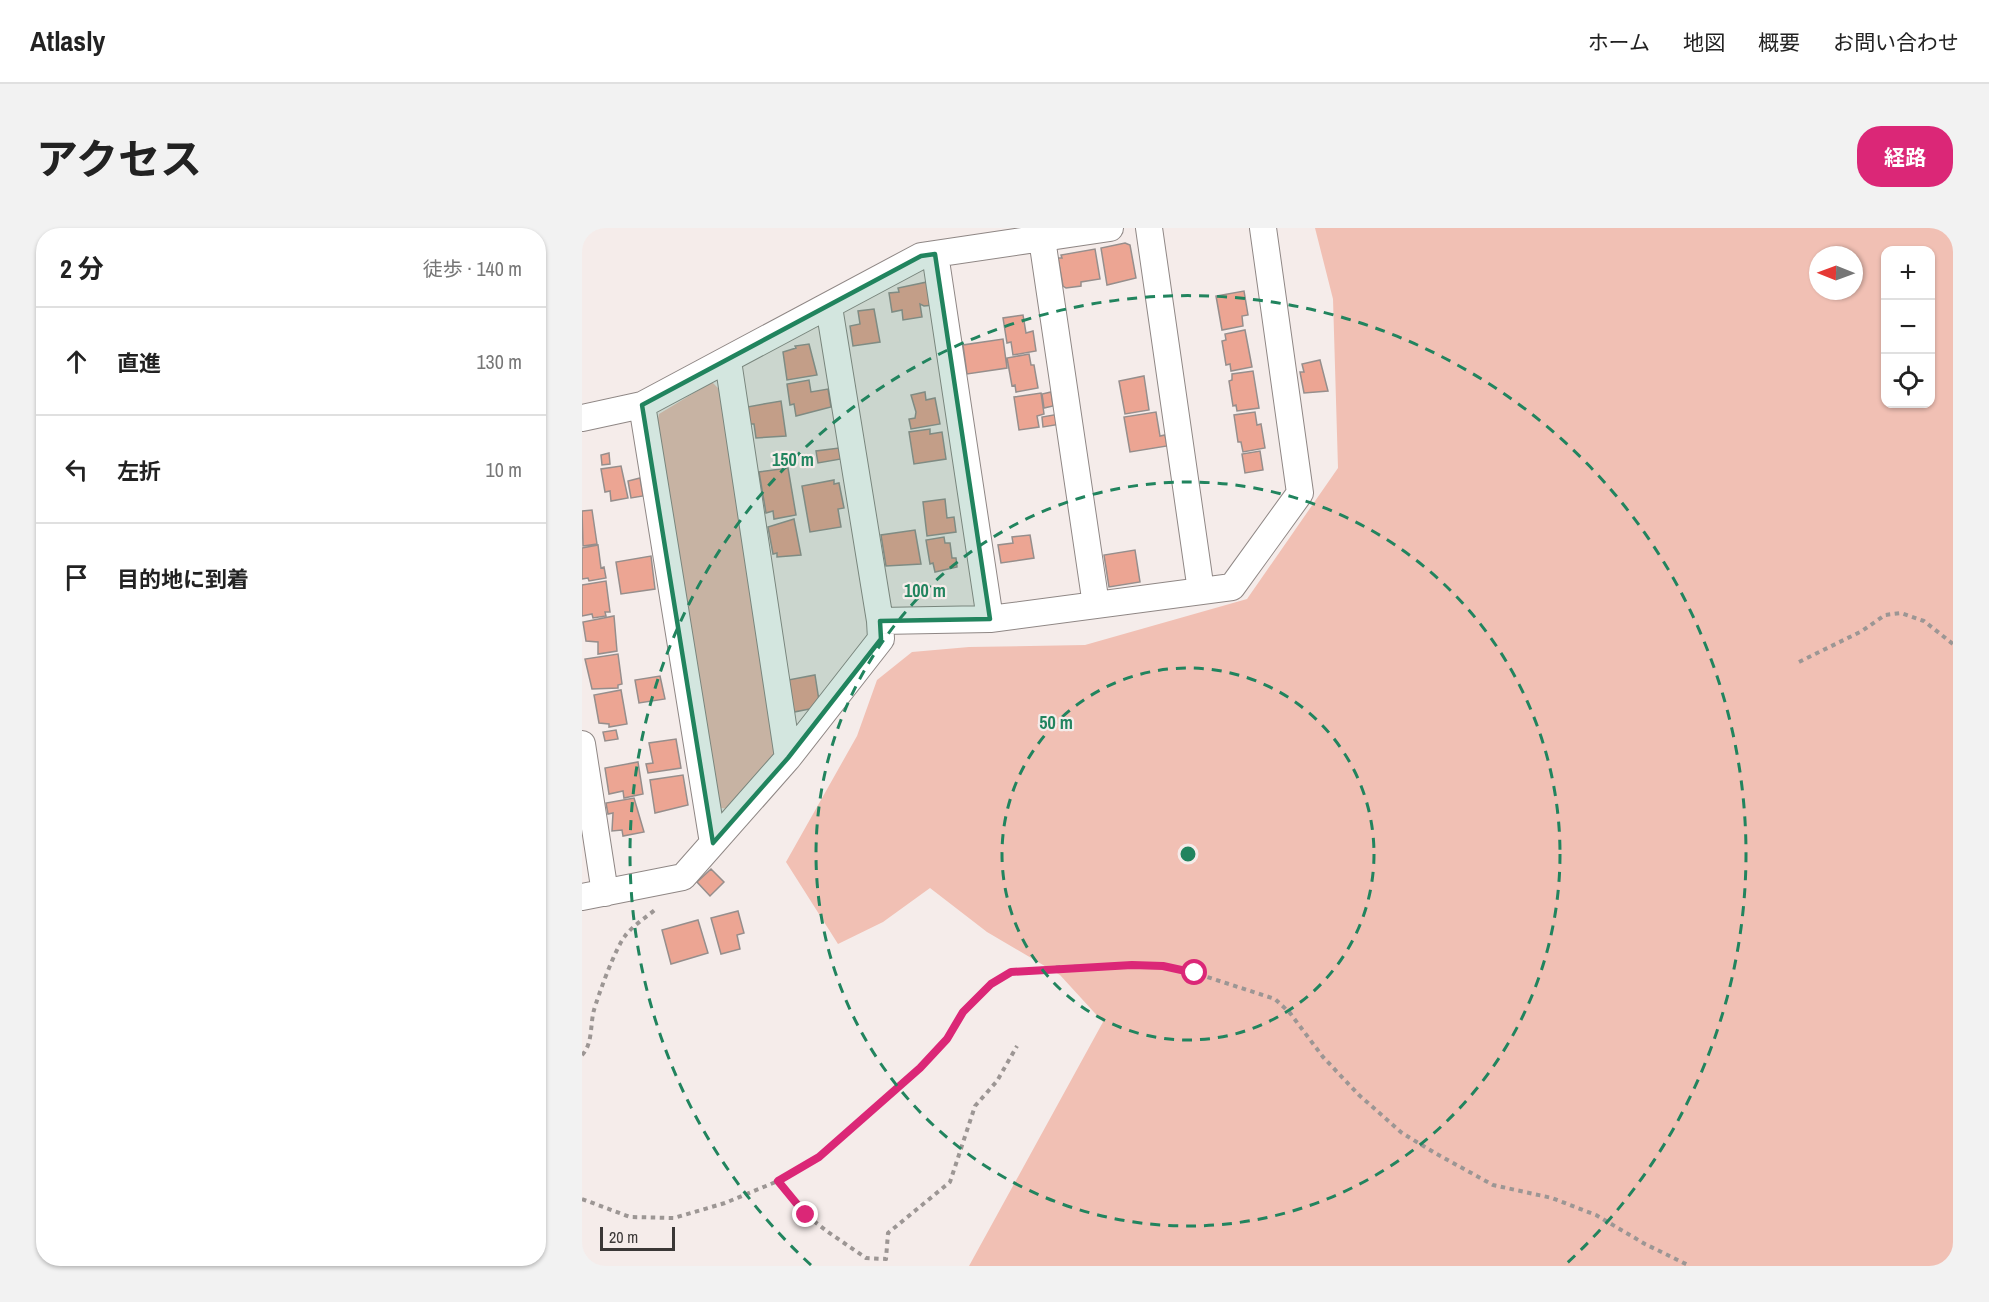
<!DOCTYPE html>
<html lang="ja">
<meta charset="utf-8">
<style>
body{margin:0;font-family:"Archivo Narrow","Noto Sans JP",sans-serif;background:#f2f2f2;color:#222}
.controls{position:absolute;right:18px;top:18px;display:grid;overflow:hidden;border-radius:12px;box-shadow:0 2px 4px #0004}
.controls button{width:54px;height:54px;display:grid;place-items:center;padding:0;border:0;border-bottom:2px solid #e0e0e0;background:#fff;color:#222;font:30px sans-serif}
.compass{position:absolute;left:1227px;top:18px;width:54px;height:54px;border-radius:50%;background:#fff;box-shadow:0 2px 4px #0004;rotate:271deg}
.scale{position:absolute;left:18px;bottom:15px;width:75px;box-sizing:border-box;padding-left:6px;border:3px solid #3a3736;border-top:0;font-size:16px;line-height:21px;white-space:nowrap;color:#3a3736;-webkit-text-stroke:4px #f5ecea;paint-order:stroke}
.stop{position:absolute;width:18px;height:18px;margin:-14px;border:4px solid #db2777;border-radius:50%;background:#fff}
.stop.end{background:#db2777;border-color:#fff;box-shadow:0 2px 6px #0008}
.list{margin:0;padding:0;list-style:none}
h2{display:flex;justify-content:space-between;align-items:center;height:78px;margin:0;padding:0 24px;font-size:26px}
h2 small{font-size:20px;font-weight:400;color:#767676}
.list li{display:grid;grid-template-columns:39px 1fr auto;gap:18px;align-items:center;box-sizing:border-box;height:108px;padding:0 24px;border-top:2px solid #e0e0e0}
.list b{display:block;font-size:22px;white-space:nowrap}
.list em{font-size:20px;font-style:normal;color:#767676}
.icon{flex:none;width:33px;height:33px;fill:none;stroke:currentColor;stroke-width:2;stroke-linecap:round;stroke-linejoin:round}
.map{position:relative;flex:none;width:1371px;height:1038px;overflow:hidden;border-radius:24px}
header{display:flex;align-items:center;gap:36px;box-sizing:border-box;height:84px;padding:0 30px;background:#fff;border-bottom:2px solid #e0e0e0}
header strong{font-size:28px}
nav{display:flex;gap:33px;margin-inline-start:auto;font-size:21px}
.intro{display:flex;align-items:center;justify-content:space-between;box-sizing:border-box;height:144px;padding:0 36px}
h1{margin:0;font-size:42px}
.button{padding:15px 27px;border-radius:24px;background:#db2777;color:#fff;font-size:21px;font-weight:700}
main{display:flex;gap:36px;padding:0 36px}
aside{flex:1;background:#fff;border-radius:24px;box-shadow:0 2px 4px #0004}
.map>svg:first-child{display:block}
.green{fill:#f1c0b4;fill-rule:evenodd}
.building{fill:#eca593;stroke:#968e8c;stroke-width:1.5}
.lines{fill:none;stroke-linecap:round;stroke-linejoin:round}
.minor-casing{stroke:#8f8785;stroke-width:28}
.path{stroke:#9c9694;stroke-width:4;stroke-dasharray:4.5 4.5;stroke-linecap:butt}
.minor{stroke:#fff;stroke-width:26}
.route{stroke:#db2777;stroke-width:8}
.marked{fill:#21845e;fill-opacity:0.2;stroke:#21845e;stroke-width:4.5;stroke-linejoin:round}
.ring{fill:none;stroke:#21845e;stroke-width:3;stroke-dasharray:10 8}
.centre{fill:#21845e;stroke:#f5ecea;stroke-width:3}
.ring-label{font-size:18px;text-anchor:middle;font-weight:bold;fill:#21845e;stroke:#f5ecea;stroke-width:4.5;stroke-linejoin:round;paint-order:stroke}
</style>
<header>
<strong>Atlasly</strong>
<nav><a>ホーム</a><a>地図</a><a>概要</a><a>お問い合わせ</a></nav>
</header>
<div class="intro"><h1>アクセス</h1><a class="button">経路</a></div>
<main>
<aside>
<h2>2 分<small>徒歩 · 140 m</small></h2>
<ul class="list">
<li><svg class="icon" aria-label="ahead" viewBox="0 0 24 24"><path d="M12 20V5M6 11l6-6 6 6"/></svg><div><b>直進</b></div><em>130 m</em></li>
<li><svg class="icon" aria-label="left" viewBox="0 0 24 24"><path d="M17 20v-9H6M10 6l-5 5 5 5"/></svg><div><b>左折</b></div><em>10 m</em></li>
<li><svg class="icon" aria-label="arrive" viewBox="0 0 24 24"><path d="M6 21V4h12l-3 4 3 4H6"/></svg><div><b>目的地に到着</b></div></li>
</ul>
</aside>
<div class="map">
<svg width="1371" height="1038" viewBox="0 0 1371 1038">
<rect width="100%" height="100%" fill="#f5ecea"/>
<!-- green -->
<path class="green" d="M733 0H1371V1038H387L521 794 478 747 405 704 348 660 301 694 256 716 204 634 275 508 295 452 330 424 387 419 503 417 665 371 756 240 751 71ZM1304 22H1348V176H1304ZM1236 27H1272V63H1236Z
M130 154 140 164 194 519 193 528 146 581 133 579 75 195 77 186Z"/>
<!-- building -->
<path class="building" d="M543 15 548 17 554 50 525 57 519 20Z
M513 21 518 51 499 54V58L484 60 481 58 476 30H480L479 27Z
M345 54 351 77 342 78 338 76 340 89 321 92 320 82 310 84 307 65 317 64 316 60Z
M662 63 666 87 660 88 661 98 640 102 634 68Z
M292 81 298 114 271 118 268 98 278 96 276 83Z
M441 87 444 105 451 103 454 123 431 127 429 114 425 115 421 90Z
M663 102 670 139 649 143 648 136 644 137 640 113 644 112 643 106Z
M421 111 425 140 385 146 381 117Z
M227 116 235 147 205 152 201 124 214 120 213 118Z
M447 126 449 137H452L456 160 434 164 433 157 430 158 425 130Z
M738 132 746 163 722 165 718 144H722L720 136Z
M671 143 677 180 655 183 654 177 651 178 647 153 650 152V146Z
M562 148 567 182 543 186 537 153Z
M227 152 229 164 246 161 249 179 214 188 212 176 208 177 205 156Z
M343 164 344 172 353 170 358 196 329 201 327 191 333 190 334 184 329 167Z
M469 164 471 178 462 180 460 166Z
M459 165 462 186 455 188 457 199 437 202 432 169Z
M199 173 204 208 174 210 172 196H167L165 179Z
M574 184 578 208 583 207 585 218 548 224 542 189Z
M673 184 675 197 679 196 683 220 661 224 659 214H656L652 187Z
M477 186 479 196 461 199 460 189Z
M348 201V206L360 204 364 231 332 236 327 204Z
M257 220 259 231 236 235 234 223Z
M678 223 681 242 663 245 660 226Z
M27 225 28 236 20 237 19 227Z
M39 238 46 270 29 273 28 263 23 264 19 241Z
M206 240 214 287 192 291 191 283 184 285 177 244Z
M58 250 61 268 49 270 46 253Z
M252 252V256L257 255 262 280 256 281 259 299 228 304 220 258Z
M363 271 365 290 372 289 374 304 345 308 341 274Z
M10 282 15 316 1 318 0 283Z
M212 291 219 327 195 329V325L191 326 186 299Z
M333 302 339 336 304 338 299 307Z
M448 307 452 330 419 335 416 317 431 315 430 309Z
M362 309 363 315H368L370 330H374L375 339 353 344 351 335 348 336 344 312Z
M16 317 19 340 22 339 24 350 7 353 6 350 0 351V320Z
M553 322 558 354 527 359 522 327Z
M69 328 73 361 39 366 34 334Z
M24 353 28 384H23L24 388 11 390 10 386 0 388V357Z
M32 388 35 423 16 426V414L4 413 1 394Z
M36 426 40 456 36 457V460L10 461 3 431Z
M233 447 238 479 212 484 206 452Z
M78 448 83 471 57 475 53 452Z
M39 462 45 496 27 499V496L17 495 12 467Z
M34 502 36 511 23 513 21 504Z
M94 511 99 540 66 545 64 536 71 535 67 515Z
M56 534 61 566 42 570 41 563 27 566 23 540Z
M101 547 106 577 73 585 68 552Z
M52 570 62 604 41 608 40 602 30 603 31 585 26 586 24 575Z
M129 641 142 654 128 668 115 654Z
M156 683 162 705 155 707 158 721 139 726 129 690Z
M116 692 126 725 89 736 80 702Z"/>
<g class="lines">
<!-- minor casing -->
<g class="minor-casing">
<path id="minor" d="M567 0 619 363
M460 11 514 377
M353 26 408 391
M146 133 206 530
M60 177 131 615
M0 190 60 177 339 28 528 0
M298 393 408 391 650 359 718 265 681 0
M0 516 23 665
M0 669 101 649 206 530 299 411 298 393 247 79"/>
</g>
<!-- path -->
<path class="path" d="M1217 434 1280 403 1303 387 1319 385 1342 393 1371 416
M0 827C11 816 8 796 12 782 17 765 33 721 43 708 51 697 65 689 75 680
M196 953 224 987 246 1004 284 1030 304 1031 306 1005 368 954 393 878 415 853 435 818
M0 971 48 989 92 990 143 975 196 953 237 929 338 840 365 811 381 784 409 756 429 744 479 739 581 738 613 745 693 771 708 785 741 829 777 867 820 905 853 925 911 957 970 970 1014 987 1063 1016 1108 1038"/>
<!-- minor -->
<use href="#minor" class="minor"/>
</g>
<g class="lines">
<!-- route -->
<path class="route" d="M224 987 196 953 237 929 338 840 365 811 381 784 409 756 429 744 550 737 581 738 613 745"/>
</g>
<!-- marked area -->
<path class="marked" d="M353 26 408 391 298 393 299 411 206 530 131 615 60 177 339 28Z"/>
<!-- distance rings -->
<g class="ring">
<circle cx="606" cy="626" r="186"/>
<circle cx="606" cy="626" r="372"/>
<path d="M229 1037A558 558 0 1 1 983 1037"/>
</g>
<circle cx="606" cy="626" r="9" class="centre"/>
<g class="ring-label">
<text x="211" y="238">150 m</text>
<text x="343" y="369">100 m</text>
<text x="474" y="501">50 m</text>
</g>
</svg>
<div class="controls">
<button>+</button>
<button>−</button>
<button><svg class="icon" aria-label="locate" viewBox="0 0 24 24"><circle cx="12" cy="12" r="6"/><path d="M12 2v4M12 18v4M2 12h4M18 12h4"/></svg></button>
</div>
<svg class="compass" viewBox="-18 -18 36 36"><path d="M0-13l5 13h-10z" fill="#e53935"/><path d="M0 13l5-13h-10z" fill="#767676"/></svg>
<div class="scale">20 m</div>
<div class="stop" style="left:613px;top:745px"></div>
<div class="stop end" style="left:224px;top:987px"></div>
</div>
</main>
